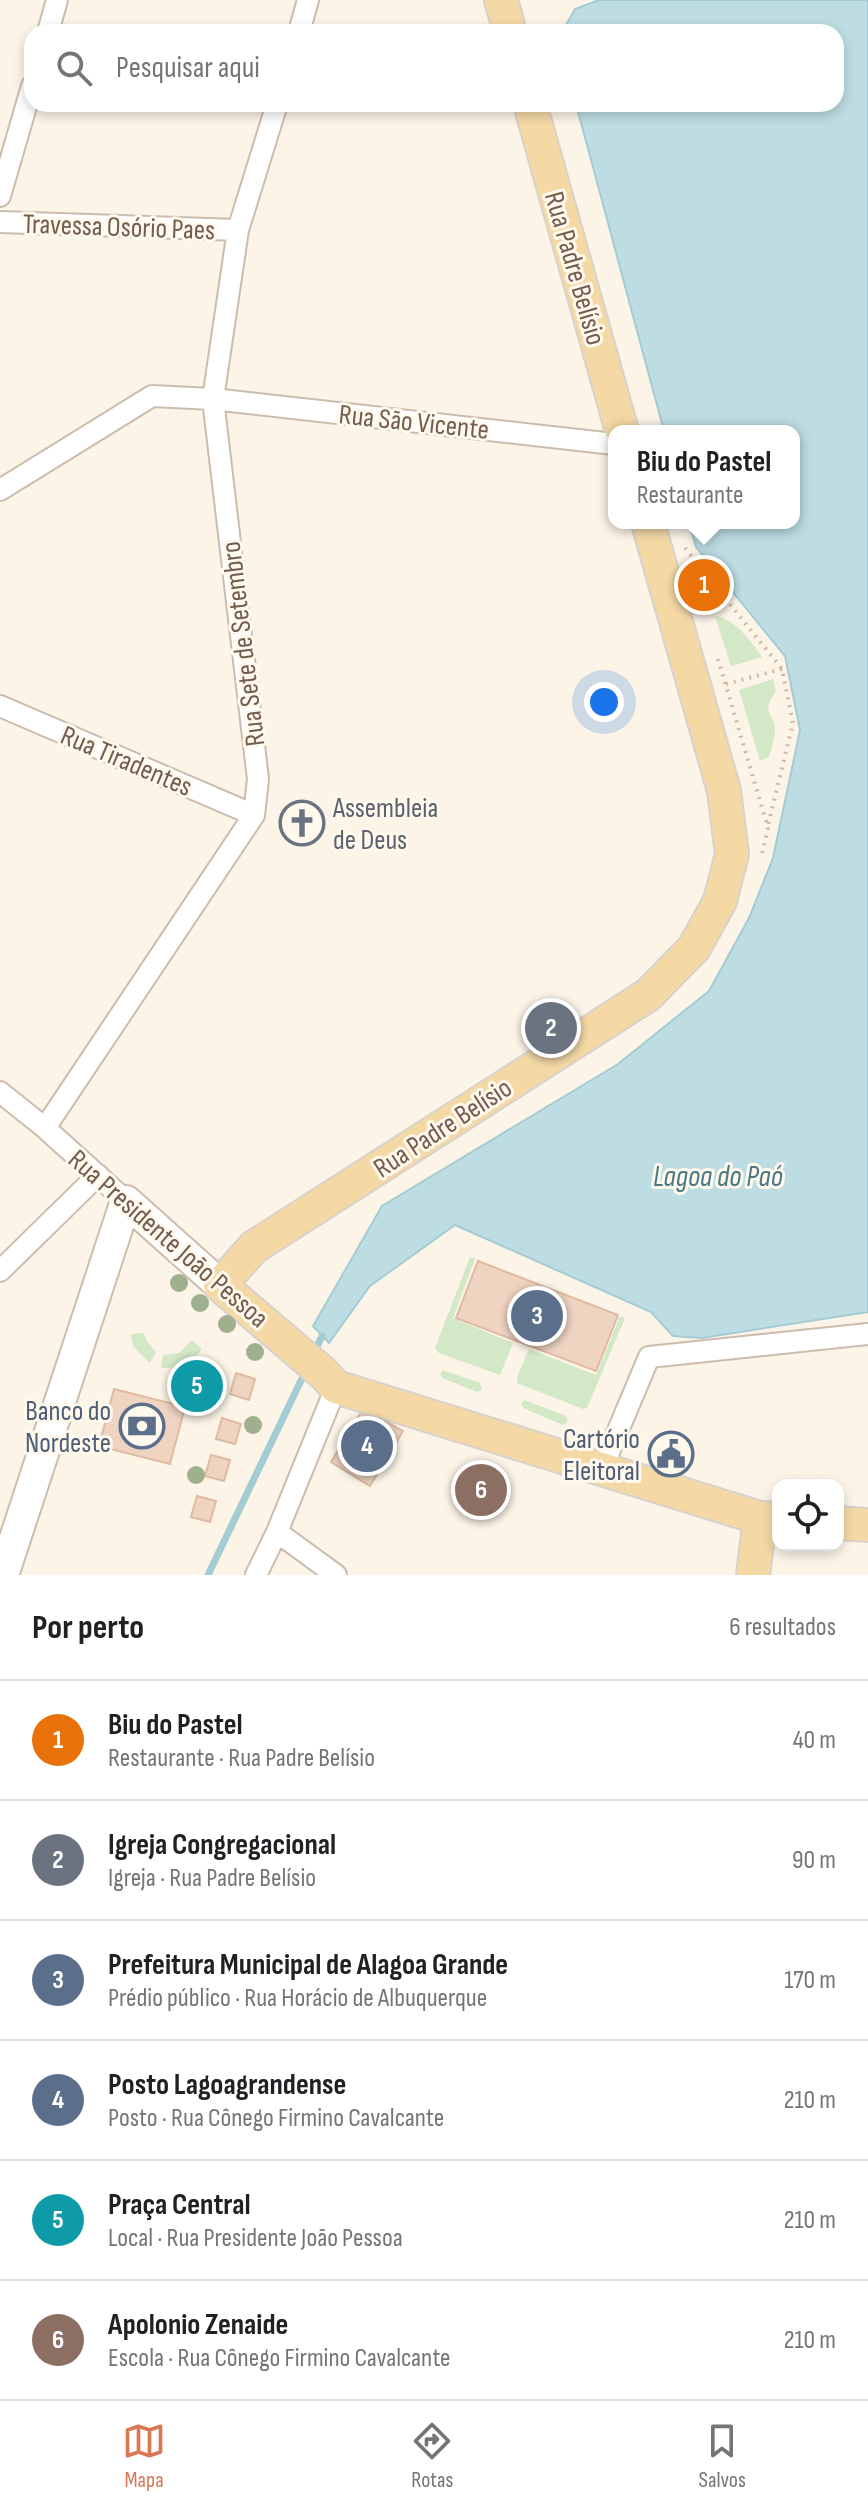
<!DOCTYPE html>
<html lang="pt">
<meta charset="utf-8">
<style>
body{margin:0;font-family:"Sofia Sans Condensed",sans-serif;background:#f6f6f6;color:#202124}
.controls{position:absolute;right:24px;bottom:24px;display:grid;overflow:hidden;border-radius:16px;box-shadow:0 4px 12px #0003}
.controls button{width:72px;height:72px;display:grid;place-items:center;padding:0;border:0;border-bottom:2px solid #e0e0e0;background:#fff;color:#202124;font:40px sans-serif}
.you{position:absolute;left:604px;top:702px;width:28px;height:28px;margin:-20px;border:6px solid #fff;border-radius:50%;background:#1a73e8;box-shadow:0 0 0 12px #1a73e833}
.badge{display:grid;place-items:center;width:52px;height:52px;border-radius:50%;background:#db7656;color:#fff;font-size:26px;font-weight:700}
.pin{position:absolute;translate:-50% -50%;border:4px solid #fff;box-shadow:0 2px 8px #0006}
.popup{position:absolute;left:608px;top:425px;width:192px;height:104px;box-sizing:border-box;display:grid;place-content:center;border-radius:16px;background:#fff;filter:drop-shadow(0 2px 6px #0005);font-size:26px;white-space:nowrap;color:#757577}
.popup b{font-size:30px;color:#202124}
.popup::after{content:'';position:absolute;left:50%;top:100%;margin-left:-16px;border:16px solid transparent;border-top-color:#fff}
.list{margin:0;padding:0;list-style:none}
h2{display:flex;justify-content:space-between;align-items:center;height:104px;margin:0;padding:0 32px;font-size:34px}
h2 small{font-size:26px;font-weight:400;color:#757577}
.list li{display:grid;grid-template-columns:52px 1fr auto;gap:24px;align-items:center;box-sizing:border-box;height:120px;padding:0 32px;border-top:2px solid #e0e0e0}
.list b{display:block;font-size:30px;white-space:nowrap}
.list p{margin:0;font-size:26px;white-space:nowrap;color:#757577}
.list em{font-size:26px;font-style:normal;color:#757577}
.icon{flex:none;width:44px;height:44px;fill:none;stroke:currentColor;stroke-width:2;stroke-linecap:round;stroke-linejoin:round}
.map{position:relative;flex:none;width:868px;height:1575px;overflow:hidden}
.search{position:absolute;background:#fff;box-shadow:0 4px 12px #0003;left:24px;right:24px;top:24px;height:88px;display:flex;align-items:center;gap:20px;box-sizing:border-box;padding:0 28px;border-radius:24px;color:#757577;font-size:30px}
.sheet{height:824px;background:#fff}
nav{display:flex;justify-content:space-around;align-items:center;box-sizing:border-box;height:112px;border-top:2px solid #e0e0e0;background:#fff;font-size:22px;color:#757577}
nav a{display:grid;justify-items:center;gap:4px}
nav .on{color:#db7656}
.map>svg:first-child{display:block}
.green{fill:#d3e8c7}
.water{fill:#bddde3;stroke:#a4ccd4;stroke-width:2}
.lines{fill:none;stroke-linecap:round;stroke-linejoin:round}
.stream{stroke:#a4ccd4;stroke-width:7}
.building{fill:#eed4c1;stroke:#e0bba2;stroke-width:2}
.street-casing{stroke:#ccbcae;stroke-width:24}
.secondary-casing{stroke:#cebcac;stroke-width:34}
.primary-casing{stroke:#d8d1cd;stroke-width:36}
.path{stroke:#d3b7a4;stroke-width:4;stroke-dasharray:2 6;stroke-linecap:butt}
.street{stroke:#fff;stroke-width:20}
.secondary{stroke:#fff;stroke-width:30}
.primary{stroke:#f4d9a5;stroke-width:32}
.tree{fill:#9fb08e}
.labels{text-anchor:middle;stroke-width:6;stroke-linejoin:round;paint-order:stroke}
.street-label{font-size:28px;fill:#735c4d;stroke:#fef8ed}
.worship-label{font-size:28px;fill:#5b616d;stroke:#fef8ed;text-anchor:start}
.service-label{font-size:28px;fill:#4e5e75;stroke:#fef8ed;text-anchor:end}
.water-label{font-size:30px;font-style:italic;fill:#487985;stroke:#fef8ed}
</style>
<div class="map">
<svg width="868" height="1575" viewBox="0 0 868 1575">
<rect width="100%" height="100%" fill="#fbf4e7"/>
<!-- green -->
<path class="green" d="M715 616C734 618 751 641 762 657L731 666Z
M773 679 776 691C760 713 773 710 775 729 775 737 771 749 769 757L760 761 739 690Z
M470 1257 475 1259 453 1318 513 1343 500 1375 439 1353 435 1348Z
M620 1316 625 1318 587 1408 583 1409 517 1383V1377L529 1349 596 1375Z
M144 1333 146 1340 156 1352 150 1363 133 1346 131 1334Z
M192 1340 202 1349C191 1363 179 1369 161 1368L163 1355 179 1353Z
M443 1370 480 1383 482 1390 477 1392 442 1378 440 1374Z
M524 1400 566 1416 568 1422 563 1425 523 1408 521 1404Z"/>
<!-- water -->
<path class="water" d="M599 0H868V1312L702 1338 673 1336 651 1312 455 1225 370 1286 329 1343 313 1326 382 1206 618 1064 709 991 749 918 773 858 800 730 785 656 696 547 689 523H794V431H664L576 104H836V32H562L575 9Z"/>
<g class="lines">
<!-- stream -->
<path class="stream" d="M313 1355 322 1336
M208 1575 306 1370"/>
</g>
<!-- building -->
<path class="building" d="M478 1261 618 1315 596 1371 456 1318Z
M236 1373 255 1379 249 1400 230 1394Z
M114 1389 185 1407 170 1464 99 1446Z
M363 1409 403 1431 370 1486 331 1462Z
M222 1418 241 1424 235 1444 216 1439Z
M211 1455 230 1460 224 1481 205 1476Z
M197 1496 216 1501 210 1522 191 1517Z"/>
<g class="lines">
<!-- street casing -->
<g class="street-casing">
<path id="street" d="M48 32 57 0
M299 32 308 0
M0 196 32 86
M0 222 238 230
M0 490 152 396 213 399 614 444
M0 706 254 815
M0 1092 45 1128 126 1201
M45 1128 254 815 258 779 213 399 238 230 277 104
M0 1271 98 1175
M601 1471 649 1357 868 1334
M277 1532 336 1575
M256 1575 277 1532 336 1387"/>
</g>
<!-- secondary casing -->
<g class="secondary-casing">
<path id="secondary" d="M3 1575 126 1201 220 1285"/>
</g>
<!-- primary casing -->
<g class="primary-casing">
<path id="primary" d="M501 0 510 32
M530 104 622 431
M648 523 724 791 732 854 720 901 694 948 648 995 254 1247 220 1285 323 1373 336 1387 760 1518 778 1519
M838 1523 868 1525
M753 1575 760 1518"/>
</g>
<!-- path -->
<path class="path" d="M685 548 782 669 793 723 768 825
M718 659 768 828 762 854
M726 684 782 669"/>
<!-- street -->
<use href="#street" class="street"/>
<!-- secondary -->
<use href="#secondary" class="secondary"/>
<!-- primary -->
<use href="#primary" class="primary"/>
</g>
<!-- trees -->
<g class="tree">
<circle cx="179" cy="1283" r="9"/>
<circle cx="200" cy="1303" r="9"/>
<circle cx="227" cy="1324" r="9"/>
<circle cx="255" cy="1352" r="9"/>
<circle cx="253" cy="1425" r="9"/>
<circle cx="196" cy="1475" r="9"/>
</g>
<!-- icons -->
<defs>
<g id="church-ring" transform="scale(2.3)"><circle r="9.5" fill="#fef8ed" stroke="#6b7280" stroke-width="1.5"/><path d="M-1.2-6h2.4v3.5h3.3v2.4h-3.3V6h-2.4V-.1h-3.3v-2.4h3.3Z" fill="#6b7280"/></g>
<g id="bank-ring" transform="scale(2.3)"><circle r="9.5" fill="#fef8ed" stroke="#5c6f8a" stroke-width="1.5"/><path d="M-6-4H6V4H-6ZM0-2.3a2.3 2.3 0 1 0 0 4.6a2.3 2.3 0 1 0 0-4.6Z" fill="#5c6f8a"/></g>
<g id="civic-ring" transform="scale(2.3)"><circle r="9.5" fill="#fef8ed" stroke="#5c6f8a" stroke-width="1.5"/><path d="M-.6-6.5H3V-4.5H.6V-3L4-1V1h2V6H-6V1h2V-1L-.6-3ZM-1.2 2.5V6h2.4V2.5Z" fill="#5c6f8a"/></g>
</defs>
<g fill-rule="evenodd">
<use href="#church-ring" x="302" y="823"/>
<use href="#bank-ring" x="142" y="1426"/>
<use href="#civic-ring" x="671" y="1454"/>
</g>
<g class="labels">
<!-- street labels -->
<g class="street-label">
<text transform="translate(119 226) rotate(2)" y="10">Travessa Osório Paes</text>
<text transform="translate(576 268) rotate(74)" y="10">Rua Padre Belísio</text>
<text transform="translate(414 421) rotate(6)" y="10">Rua São Vicente</text>
<text transform="translate(242 644) rotate(-97)" y="10">Rua Sete de Setembro</text>
<text transform="translate(127 760) rotate(23)" y="10">Rua Tiradentes</text>
<text transform="translate(442 1127) rotate(-33)" y="10">Rua Padre Belísio</text>
<text transform="translate(169 1238) rotate(41)" y="10">Rua Presidente João Pessoa</text>
</g>
<!-- worship labels -->
<g class="worship-label">
<text x="333" y="817">Assembleia<tspan x="333" dy="32">de Deus</tspan></text>
</g>
<!-- service labels -->
<g class="service-label">
<text x="111" y="1420">Banco do<tspan x="111" dy="32">Nordeste</tspan></text>
<text x="640" y="1448">Cartório<tspan x="640" dy="32">Eleitoral</tspan></text>
</g>
<!-- water labels -->
<g class="water-label">
<text x="718" y="1186">Lagoa do Paó</text>
</g>
</g>
</svg>
<div class="controls">
<button><svg class="icon" aria-label="locate" viewBox="0 0 24 24"><circle cx="12" cy="12" r="6"/><path d="M12 2v4M12 18v4M2 12h4M18 12h4"/></svg></button>
</div>
<div class="you"></div>
<div class="pin badge" style="left:704px;top:585px;background:#e8710a">1</div>
<div class="popup"><b>Biu do Pastel</b>Restaurante</div>
<div class="pin badge" style="left:551px;top:1028px;background:#6b7280">2</div>
<div class="pin badge" style="left:537px;top:1316px;background:#5c6f8a">3</div>
<div class="pin badge" style="left:367px;top:1446px;background:#5c6f8a">4</div>
<div class="pin badge" style="left:197px;top:1386px;background:#0f9aa8">5</div>
<div class="pin badge" style="left:481px;top:1490px;background:#8d6e63">6</div>
<div class="search"><svg class="icon" aria-label="search" viewBox="0 0 24 24"><circle cx="10" cy="10" r="6"/><path d="M15 15l6 6"/></svg>Pesquisar aqui</div>
</div>
<section class="sheet">
<h2>Por perto<small>6 resultados</small></h2>
<ul class="list">
<li><span class="badge" style="background:#e8710a">1</span><div><b>Biu do Pastel</b><p>Restaurante · Rua Padre Belísio</p></div><em>40 m</em></li>
<li><span class="badge" style="background:#6b7280">2</span><div><b>Igreja Congregacional</b><p>Igreja · Rua Padre Belísio</p></div><em>90 m</em></li>
<li><span class="badge" style="background:#5c6f8a">3</span><div><b>Prefeitura Municipal de Alagoa Grande</b><p>Prédio público · Rua Horácio de Albuquerque</p></div><em>170 m</em></li>
<li><span class="badge" style="background:#5c6f8a">4</span><div><b>Posto Lagoagrandense</b><p>Posto · Rua Cônego Firmino Cavalcante</p></div><em>210 m</em></li>
<li><span class="badge" style="background:#0f9aa8">5</span><div><b>Praça Central</b><p>Local · Rua Presidente João Pessoa</p></div><em>210 m</em></li>
<li><span class="badge" style="background:#8d6e63">6</span><div><b>Apolonio Zenaide</b><p>Escola · Rua Cônego Firmino Cavalcante</p></div><em>210 m</em></li>
</ul>
</section>
<nav>
<a class="on"><svg class="icon" aria-label="map" viewBox="0 0 24 24"><path d="M3 6l6-2 6 2 6-2v14l-6 2-6-2-6 2zM9 4v14M15 6v14"/></svg>Mapa</a>
<a><svg class="icon" aria-label="directions" viewBox="0 0 24 24"><path d="M12 3l9 9-9 9-9-9zM9 14v-3h6M13 9l2 2-2 2"/></svg>Rotas</a>
<a><svg class="icon" aria-label="saved" viewBox="0 0 24 24"><path d="M7 4h10v16l-5-4-5 4z"/></svg>Salvos</a>
</nav>
